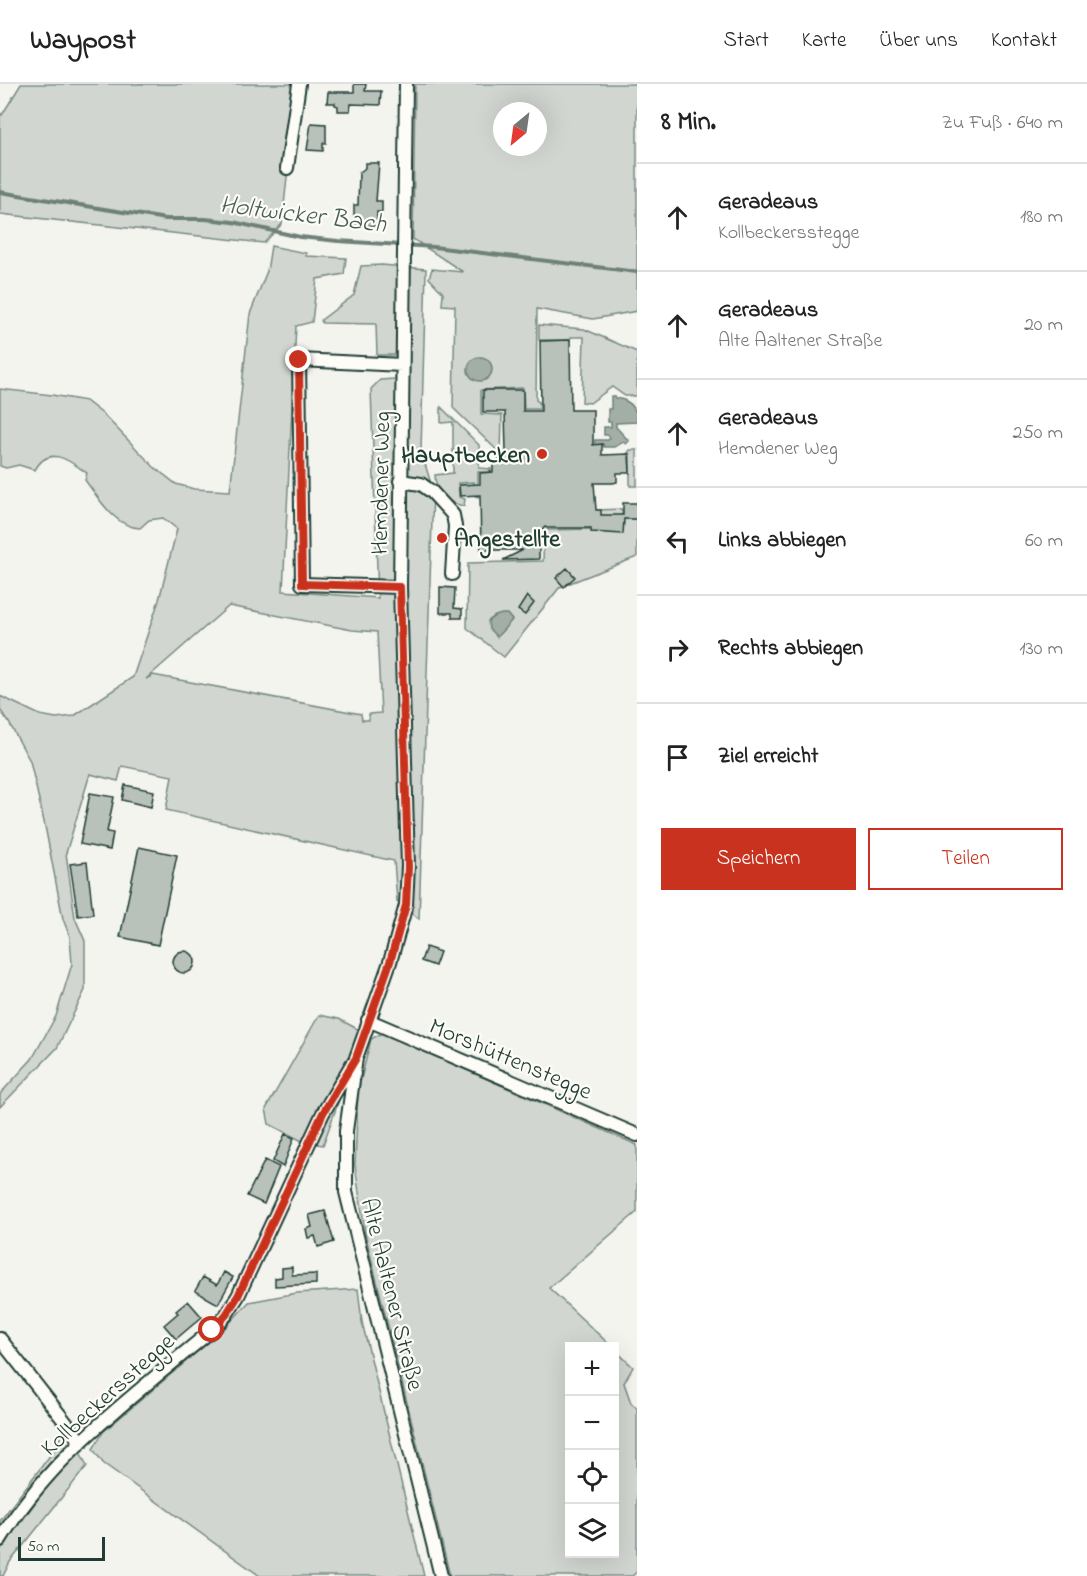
<!DOCTYPE html>
<html lang="de">
<meta charset="utf-8">
<style>
body{margin:0;font-family:"Indie Flower",sans-serif;background:#f2f2f2;color:#222}
.controls{position:absolute;right:18px;bottom:18px;display:grid;overflow:hidden;border-radius:0px;box-shadow:0 6px 24px #0002}
.controls button{width:54px;height:54px;display:grid;place-items:center;padding:0;border:0;border-bottom:2px solid #e0e0e0;background:#fff;color:#222;font:30px sans-serif}
.compass{position:absolute;left:493px;top:18px;width:54px;height:54px;border-radius:50%;background:#fff;box-shadow:0 6px 24px #0002;rotate:209deg}
.scale{position:absolute;left:18px;bottom:15px;width:87px;box-sizing:border-box;padding-left:6px;border:3px solid #1f3d34;border-top:0;font-size:16px;line-height:21px;white-space:nowrap;color:#1f3d34;-webkit-text-stroke:4px #fdfcf7;paint-order:stroke}
.stop{position:absolute;width:18px;height:18px;margin:-14px;border:4px solid #c8321e;border-radius:50%;background:#fff}
.stop.end{background:#c8321e;border-color:#fff;box-shadow:0 2px 6px #0008}
.list{margin:0;padding:0;list-style:none}
h2{display:flex;justify-content:space-between;align-items:center;height:78px;margin:0;padding:0 24px;font-size:26px}
h2 small{font-size:20px;font-weight:400;color:#767676}
.list li{display:grid;grid-template-columns:39px 1fr auto;gap:18px;align-items:center;box-sizing:border-box;height:108px;padding:0 24px;border-top:2px solid #e0e0e0}
.list b{display:block;font-size:22px;white-space:nowrap}
.list p{margin:0;font-size:20px;white-space:nowrap;color:#767676}
.list em{font-size:20px;font-style:normal;color:#767676}
.actions{display:flex;gap:12px;padding:18px 24px}
.actions a{flex:1;padding:14px 0;border:2px solid #c8321e;border-radius:0px;text-align:center;font-size:21px;color:#c8321e}
.actions .main{background:#c8321e;color:#fff}
.icon{flex:none;width:33px;height:33px;fill:none;stroke:currentColor;stroke-width:2;stroke-linecap:round;stroke-linejoin:round}
.map{position:relative;flex:none;width:637px;height:1492px;overflow:hidden}
header{display:flex;align-items:center;gap:36px;box-sizing:border-box;height:84px;padding:0 30px;background:#fff;border-bottom:2px solid #e0e0e0}
header strong{font-size:28px}
nav{display:flex;gap:33px;margin-inline-start:auto;font-size:21px}
main{display:flex}
aside{flex:1;background:#fff}
.map>svg:first-child{display:block}
.green{fill:#d1d6d1;stroke:#788a82;stroke-width:1.5;fill-rule:evenodd}
.water{fill:#a3aea7;stroke:#6e8179;stroke-width:1.5}
.lines{fill:none;stroke-linecap:round;stroke-linejoin:round}
.stream{stroke:#6e8179;stroke-width:4}
.building{fill:#b9c1bb;stroke:#1f3d34;stroke-width:1.5}
.minor-casing{stroke:#1f3d34;stroke-width:16}
.minor{stroke:#fdfcf7;stroke-width:12}
.route{stroke:#c8321e;stroke-width:8}
.poi-dot{fill:#c8321e;stroke:#fdfcf7;stroke-width:2}
.labels{text-anchor:middle;stroke-width:4.5;stroke-linejoin:round;paint-order:stroke}
.poi-label{font-size:24px;font-weight:bold;fill:#1f3d34;stroke:#fdfcf7;text-anchor:end}
.street-label{font-size:24px;fill:#1f3d34;stroke:#fdfcf7}
.water-label{font-size:26px;font-style:italic;fill:#475f56;stroke:#fdfcf7}
</style>
<header>
<strong>Waypost</strong>
<nav><a>Start</a><a>Karte</a><a>Über uns</a><a>Kontakt</a></nav>
</header>
<main>
<div class="map">
<svg width="637" height="1492" viewBox="0 0 637 1492">
<rect width="100%" height="100%" fill="#f4f4ef"/>
<filter id="ink" filterUnits="userSpaceOnUse"><feTurbulence type="fractalNoise" baseFrequency=".0167" numOctaves="2"/><feDisplacementMap in="SourceGraphic" scale="12" xChannelSelector="R" yChannelSelector="G"/><feConvolveMatrix kernelMatrix="1 2 1 2 8 2 1 2 1" color-interpolation-filters="sRGB"/></filter>
<g filter="url(#ink)">
<!-- green -->
<path class="green" d="M21 0H297L282 140 264 159 0 130V29L2 31Z
M415 0H637V227L593 235 537 225 536 316 539 318 540 325H524L523 304 481 306V330L502 331 501 370 453 324 455 222 442 221 443 209 429 194 432 185 463 188 413 155ZM502 27H538V63H502Z
M271 162 306 169V172L346 174 344 190 317 195 312 238 296 242 283 507 378 514 371 305 380 296 395 295 398 277 395 271H377L376 240 322 239 321 236 354 211 361 182 382 181 426 185 421 367 433 406 419 835 397 817 394 777 166 726 172 692 122 682 118 697 90 690 66 769 75 834 85 857V906L57 964 0 1023V1010L32 975 56 932 72 880 70 853 63 835 45 742 30 677 8 637 0 626V612L40 631 56 634 74 632 133 593 159 516 177 445 163 434 149 436 140 444C115 443 99 415 85 396L87 389C70 377 49 360 35 386L19 381 6 384 0 382V305L52 311 86 317 104 331 154 383 176 400 194 405 230 407 250 230 267 187ZM229 522 352 546 377 548 381 629 369 630V636H362L361 630 153 591 146 595Z
M539 241 584 245 637 268V312H625L612 303 590 319 582 318 584 253H571L570 256H539Z
M441 323 479 361V384L491 385V388H478V413L475 412 474 398 458 399 459 413 465 415 464 422C447 419 435 409 435 391L453 389V338L441 339Z
M630 366H637V402H630V370H627Z
M622 425V435H637V473L560 503 504 573 467 544 468 479 543 477 544 446 596 445 597 426Z
M319 931 339 935 361 947 353 977 323 1061 304 1058 269 1040 266 1025Z
M382 949 637 1061V1128L549 1204 611 1262H570V1470H614L615 1266 633 1283 624 1299 631 1319 637 1324V1488L632 1492H450L365 1149 355 1081 358 1007 371 955Z
M358 1205 362 1238 424 1492H260L103 1379 93 1365 103 1348 223 1246 249 1218 297 1209Z
M63 1349 68 1359 36 1397 0 1447V1437L55 1365Z
M80 1368 87 1382 10 1478 3 1492H0V1467L11 1446 22 1437 65 1377Z"/>
<!-- water -->
<path class="water" d="M468 285a12 12 0 1 1 24 0a12 12 0 1 1-24 0Z
M611 312H615V314C630 316 637 323 637 338L616 339V343L629 357 626 360 623 358 615 363H604L603 360 595 361V356H608L610 354 608 351H604V343H611V338H608V325H611Z
M502 530H507L512 536 497 553 489 545 488 537 495 532Z"/>
<g class="lines">
<!-- stream -->
<path class="stream" d="M0 108 166 135H205L233 138 300 153 338 157 434 163 637 188"/>
</g>
<!-- building -->
<path class="building" d="M354 0H366L365 7H381L380 21 351 20 350 27H338V22L335 21V19H327L328 8H354Z
M311 39 326 40V59H323V67L307 66Z
M365 79H379L376 117H382V128H377V142L354 141V121H358L359 89 365 84Z
M570 256 571 326H593V361L602 360V371L629 370 630 389H617V398L613 399H594L596 426H601V431H623V419H637V435H624L623 450 591 448V444H547L545 443 537 450 539 452V475L503 476 523 466H481L480 411 460 412 459 401 480 400V389L493 388V381L506 368 505 328H483V306H523V327H541L540 257Z
M567 484 575 493 564 503 556 494Z
M440 503 455 504 454 524 462 525V534H452V529H440Z
M527 512 534 519 525 531 518 526Z
M125 701 154 707 151 723 122 716Z
M90 709 114 713 107 748 113 749 110 766 80 760Z
M139 763 177 771 158 861 120 853Z
M87 778 93 830 78 832 70 780Z
M426 863 440 868 435 882 421 877Z
M173 878a11 11 0 1 1 22 0a11 11 0 1 1-22 0Z
M285 1050 294 1054 283 1083 273 1077Z
M265 1076 279 1083 264 1120 247 1112Z
M325 1127 334 1158 318 1163 315 1152 308 1154 306 1145 312 1143 309 1131Z
M292 1183V1191L316 1190V1200L275 1202V1194L282 1193V1184Z
M224 1188 233 1193 218 1220 195 1207 203 1193 217 1201Z
M188 1217 202 1233 176 1255 164 1241 178 1229 176 1227Z"/>
<g class="lines">
<!-- minor casing -->
<g class="minor-casing">
<path id="minor" d="M406 0 400 503 408 782 406 821 390 878 356 974 346 1047V1108L441 1492
M287 84 299 0
M400 397 421 400 432 408 453 431 455 442 452 490
M400 503 302 500 299 276 402 281
M368 936 637 1051
M0 1255 81 1358
M0 1456C52 1370 136 1310 212 1246L226 1231 238 1212 323 1029 352 980"/>
</g>
<!-- minor -->
<use href="#minor" class="minor"/>
</g>
</g>
<g class="lines" filter="url(#ink)">
<!-- route -->
<path class="route" d="M212 1246 226 1231 238 1212 323 1029 356 974 390 878 406 821 408 783 400 503 302 500 299 276"/>
</g>
<!-- markers -->
<g class="poi-dot">
<circle cx="542" cy="370" r="6"/>
<circle cx="442" cy="454" r="6"/>
</g>
<g class="labels">
<!-- poi labels -->
<g class="poi-label">
<text x="530" y="378">Hauptbecken</text>
<text x="454" y="462" text-anchor="start">Angestellte</text>
</g>
<!-- street labels -->
<g class="street-label">
<text transform="translate(380 399) rotate(-89)" y="8">Hemdener Weg</text>
<text transform="translate(511 974) rotate(23)" y="8">Morshüttenstegge</text>
<text transform="translate(393 1210) rotate(76)" y="8">Alte Aaltener Straße</text>
<text transform="translate(107 1310) rotate(-42)" y="8">Kollbeckersstegge</text>
</g>
<!-- water labels -->
<g class="water-label">
<text transform="translate(303 129) rotate(7)" y="9">Holtwicker Bach</text>
</g>
</g>
</svg>
<div class="controls">
<button>+</button>
<button>−</button>
<button><svg class="icon" aria-label="locate" viewBox="0 0 24 24"><circle cx="12" cy="12" r="6"/><path d="M12 2v4M12 18v4M2 12h4M18 12h4"/></svg></button>
<button><svg class="icon" aria-label="layers" viewBox="0 0 24 24"><path d="M12 4l9 5-9 5-9-5zM3 14l9 5 9-5"/></svg></button>
</div>
<svg class="compass" viewBox="-18 -18 36 36"><path d="M0-13l5 13h-10z" fill="#e53935"/><path d="M0 13l5-13h-10z" fill="#767676"/></svg>
<div class="scale">50 m</div>
<div class="stop" style="left:212px;top:1246px"></div>
<div class="stop end" style="left:299px;top:276px"></div>
</div>
<aside>
<h2>8 Min.<small>Zu Fuß · 640 m</small></h2>
<ul class="list">
<li><svg class="icon" aria-label="ahead" viewBox="0 0 24 24"><path d="M12 20V5M6 11l6-6 6 6"/></svg><div><b>Geradeaus</b><p>Kollbeckersstegge</p></div><em>180 m</em></li>
<li><svg class="icon" aria-label="ahead" viewBox="0 0 24 24"><path d="M12 20V5M6 11l6-6 6 6"/></svg><div><b>Geradeaus</b><p>Alte Aaltener Straße</p></div><em>20 m</em></li>
<li><svg class="icon" aria-label="ahead" viewBox="0 0 24 24"><path d="M12 20V5M6 11l6-6 6 6"/></svg><div><b>Geradeaus</b><p>Hemdener Weg</p></div><em>250 m</em></li>
<li><svg class="icon" aria-label="left" viewBox="0 0 24 24"><path d="M17 20v-9H6M10 6l-5 5 5 5"/></svg><div><b>Links abbiegen</b></div><em>60 m</em></li>
<li><svg class="icon" aria-label="right" viewBox="0 0 24 24"><path d="M7 20v-9h11M14 6l5 5-5 5"/></svg><div><b>Rechts abbiegen</b></div><em>130 m</em></li>
<li><svg class="icon" aria-label="arrive" viewBox="0 0 24 24"><path d="M6 21V4h12l-3 4 3 4H6"/></svg><div><b>Ziel erreicht</b></div></li>
</ul>
<div class="actions"><a class="main">Speichern</a><a>Teilen</a></div>
</aside>
</main>
